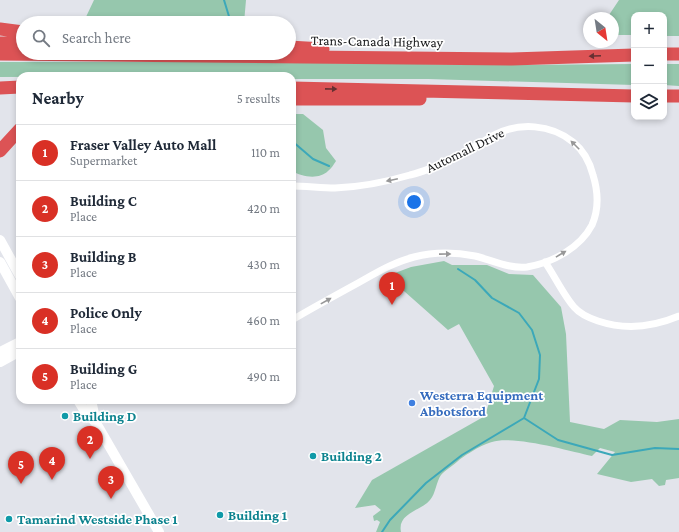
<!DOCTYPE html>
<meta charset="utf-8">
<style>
body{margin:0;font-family:"Crimson Pro",serif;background:#f2f2f3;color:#1f2937}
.controls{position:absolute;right:12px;top:12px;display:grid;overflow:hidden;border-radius:8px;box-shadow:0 2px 6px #0003}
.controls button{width:36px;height:36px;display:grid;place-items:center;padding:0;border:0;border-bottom:1px solid #e0e1e3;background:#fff;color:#1f2937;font:20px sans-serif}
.compass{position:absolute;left:583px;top:12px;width:36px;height:36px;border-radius:50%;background:#fff;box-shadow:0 2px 6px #0003;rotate:150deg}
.you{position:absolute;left:414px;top:202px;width:14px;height:14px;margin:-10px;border:3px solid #fff;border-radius:50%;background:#1a73e8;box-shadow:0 0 0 6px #1a73e833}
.badge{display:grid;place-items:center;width:26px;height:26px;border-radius:50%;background:#d93025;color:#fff;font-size:13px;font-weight:700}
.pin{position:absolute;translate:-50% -33px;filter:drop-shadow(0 1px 2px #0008)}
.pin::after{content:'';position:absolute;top:21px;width:14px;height:12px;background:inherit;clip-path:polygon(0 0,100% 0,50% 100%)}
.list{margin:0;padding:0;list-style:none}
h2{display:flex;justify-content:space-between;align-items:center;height:52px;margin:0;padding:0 16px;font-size:17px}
h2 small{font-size:13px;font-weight:400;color:#747a83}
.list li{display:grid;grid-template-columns:26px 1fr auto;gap:12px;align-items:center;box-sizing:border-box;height:56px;padding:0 16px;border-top:1px solid #e0e1e3}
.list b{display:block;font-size:15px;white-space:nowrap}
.list p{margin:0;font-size:13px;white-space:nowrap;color:#747a83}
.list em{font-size:13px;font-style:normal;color:#747a83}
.icon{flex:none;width:22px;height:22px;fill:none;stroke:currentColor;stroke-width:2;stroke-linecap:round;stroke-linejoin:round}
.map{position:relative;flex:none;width:679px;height:532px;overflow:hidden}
.search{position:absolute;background:#fff;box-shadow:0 2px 6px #0003;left:16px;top:16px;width:280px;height:44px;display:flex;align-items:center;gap:10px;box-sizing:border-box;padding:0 14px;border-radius:22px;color:#747a83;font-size:15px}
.panel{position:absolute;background:#fff;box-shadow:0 2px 6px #0003;left:16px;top:72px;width:280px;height:332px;border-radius:12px}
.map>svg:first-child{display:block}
.green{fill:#96c7ad}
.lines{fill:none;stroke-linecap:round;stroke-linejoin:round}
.stream{stroke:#3ca8b9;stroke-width:2}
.street{stroke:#fff;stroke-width:7}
.secondary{stroke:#fff;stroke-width:10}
.highway{stroke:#dc5355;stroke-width:13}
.oneway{fill:#663032}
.oneway2{fill:#979798}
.shop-dot{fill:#3f7fe0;stroke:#fff;stroke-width:1.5}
.culture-dot{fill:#0f9aa8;stroke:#fff;stroke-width:1.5}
.labels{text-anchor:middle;stroke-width:3.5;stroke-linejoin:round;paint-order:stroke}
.street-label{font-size:14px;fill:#17181a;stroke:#fff}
.shop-label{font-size:14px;font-weight:bold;fill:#366cbe;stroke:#fff;text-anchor:start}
.culture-label{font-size:14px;font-weight:bold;fill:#0d838f;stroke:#fff;text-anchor:start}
</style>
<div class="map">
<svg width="679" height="532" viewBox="0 0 679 532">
<rect width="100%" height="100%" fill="#e2e4eb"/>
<!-- green -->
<path class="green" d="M94 0H246L244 23H162L85 19Z
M619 0H679V36H664V15H634V35H613V18H607Z
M0 62H242L515 65 634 64V85L428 79H292V76L0 77Z
M664 64H679V86L664 85Z
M292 114H303L323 130 326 148 336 161C334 164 331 169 328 171 319 180 302 177 292 171Z
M444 261 452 265H487L509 274 533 275 561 307 566 334 570 422 604 429 620 420 657 422 679 419V478L666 480 665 485 659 486 652 479 631 482 597 474 615 452 600 448 592 456C569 451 513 435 492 442 483 444 465 455 458 461 453 466 445 470 441 475 436 482 436 493 430 500 421 511 397 513 401 532H376L380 522 377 520 374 521 373 516 381 510 375 505 355 508 372 480 485 416 494 386 459 324 448 330 387 276 411 267Z"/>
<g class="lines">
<!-- stream -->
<path class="stream" d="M224 0 231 23
M292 141 313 159 329 166
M524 418 558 440 612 455 655 448 679 449
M382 532 390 520 426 483 462 455 524 418 539 379 540 355 532 330 519 313 492 298 475 280 458 269"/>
<!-- street -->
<path class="street" d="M292 186C306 186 321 188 335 188 361 187 386 182 410 175 427 171 444 163 460 155 472 149 483 141 494 135 519 122 551 124 573 142 583 150 590 163 593 175 598 191 599 209 592 225 580 248 552 263 527 267 509 269 492 260 475 256 455 252 433 252 414 257 394 262 376 273 358 283 336 295 314 307 292 320
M545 262C554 275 564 296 574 307 580 314 589 318 598 321 625 330 653 327 679 316"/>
<!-- secondary -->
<path class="secondary" d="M0 240 20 276
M0 262 20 298
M0 352 20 342
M0 362 20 351
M78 400 83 408 96 423 159 532
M91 400 96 423"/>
<!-- highway -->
<path class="highway" d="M0 29 23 32
M0 43H23
M289 47 323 49
M0 54 512 59 634 55
M664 54H679
M0 88 20 87
M292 88 634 96
M664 96H679
M292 99H420
M0 151 20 129"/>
</g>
<!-- one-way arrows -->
<defs><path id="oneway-solid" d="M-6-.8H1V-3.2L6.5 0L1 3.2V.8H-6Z"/></defs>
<g class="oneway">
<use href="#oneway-solid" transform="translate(595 56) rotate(178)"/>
<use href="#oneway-solid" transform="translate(331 89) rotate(1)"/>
</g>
<g class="oneway2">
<use href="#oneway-solid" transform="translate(575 145) rotate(-135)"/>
<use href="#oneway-solid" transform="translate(392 180) rotate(168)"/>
<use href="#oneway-solid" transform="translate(445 254) rotate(-1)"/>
<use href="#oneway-solid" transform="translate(561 254) rotate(-31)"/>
<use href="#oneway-solid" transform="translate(326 301) rotate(-29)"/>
</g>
<!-- markers -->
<circle class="shop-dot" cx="412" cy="403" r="4"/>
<g class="culture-dot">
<circle cx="65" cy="416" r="4"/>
<circle cx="313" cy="456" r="4"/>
<circle cx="220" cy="515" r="4"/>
<circle cx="9" cy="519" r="4"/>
</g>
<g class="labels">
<!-- street labels -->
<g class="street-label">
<text transform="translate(377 41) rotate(1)" y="5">Trans-Canada Highway</text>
<text transform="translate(465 150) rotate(-26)" y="5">Automall Drive</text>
</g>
<!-- shop labels -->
<g class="shop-label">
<text x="420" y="400">Westerra Equipment<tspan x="420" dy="16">Abbotsford</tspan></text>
</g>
<!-- culture labels -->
<g class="culture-label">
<text x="73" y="421">Building D</text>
<text x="321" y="461">Building 2</text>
<text x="228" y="520">Building 1</text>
<text x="17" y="524">Tamarind Westside Phase 1</text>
</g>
</g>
</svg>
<div class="controls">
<button>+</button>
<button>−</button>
<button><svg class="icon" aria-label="layers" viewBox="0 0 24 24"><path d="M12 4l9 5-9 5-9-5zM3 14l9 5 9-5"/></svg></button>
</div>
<svg class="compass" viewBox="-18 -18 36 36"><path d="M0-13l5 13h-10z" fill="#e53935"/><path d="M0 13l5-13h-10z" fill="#747a83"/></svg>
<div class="you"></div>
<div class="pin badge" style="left:392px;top:305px">1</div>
<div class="pin badge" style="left:90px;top:459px">2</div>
<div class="pin badge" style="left:111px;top:499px">3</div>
<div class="pin badge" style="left:52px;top:480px">4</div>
<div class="pin badge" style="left:21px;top:484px">5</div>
<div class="search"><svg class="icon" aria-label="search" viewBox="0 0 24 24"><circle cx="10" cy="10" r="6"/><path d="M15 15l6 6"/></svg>Search here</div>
<section class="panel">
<h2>Nearby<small>5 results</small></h2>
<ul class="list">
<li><span class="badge">1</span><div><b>Fraser Valley Auto Mall</b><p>Supermarket</p></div><em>110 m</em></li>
<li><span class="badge">2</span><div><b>Building C</b><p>Place</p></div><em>420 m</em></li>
<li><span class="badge">3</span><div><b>Building B</b><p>Place</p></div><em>430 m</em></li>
<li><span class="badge">4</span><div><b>Police Only</b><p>Place</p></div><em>460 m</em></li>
<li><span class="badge">5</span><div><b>Building G</b><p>Place</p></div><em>490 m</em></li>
</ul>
</section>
</div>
